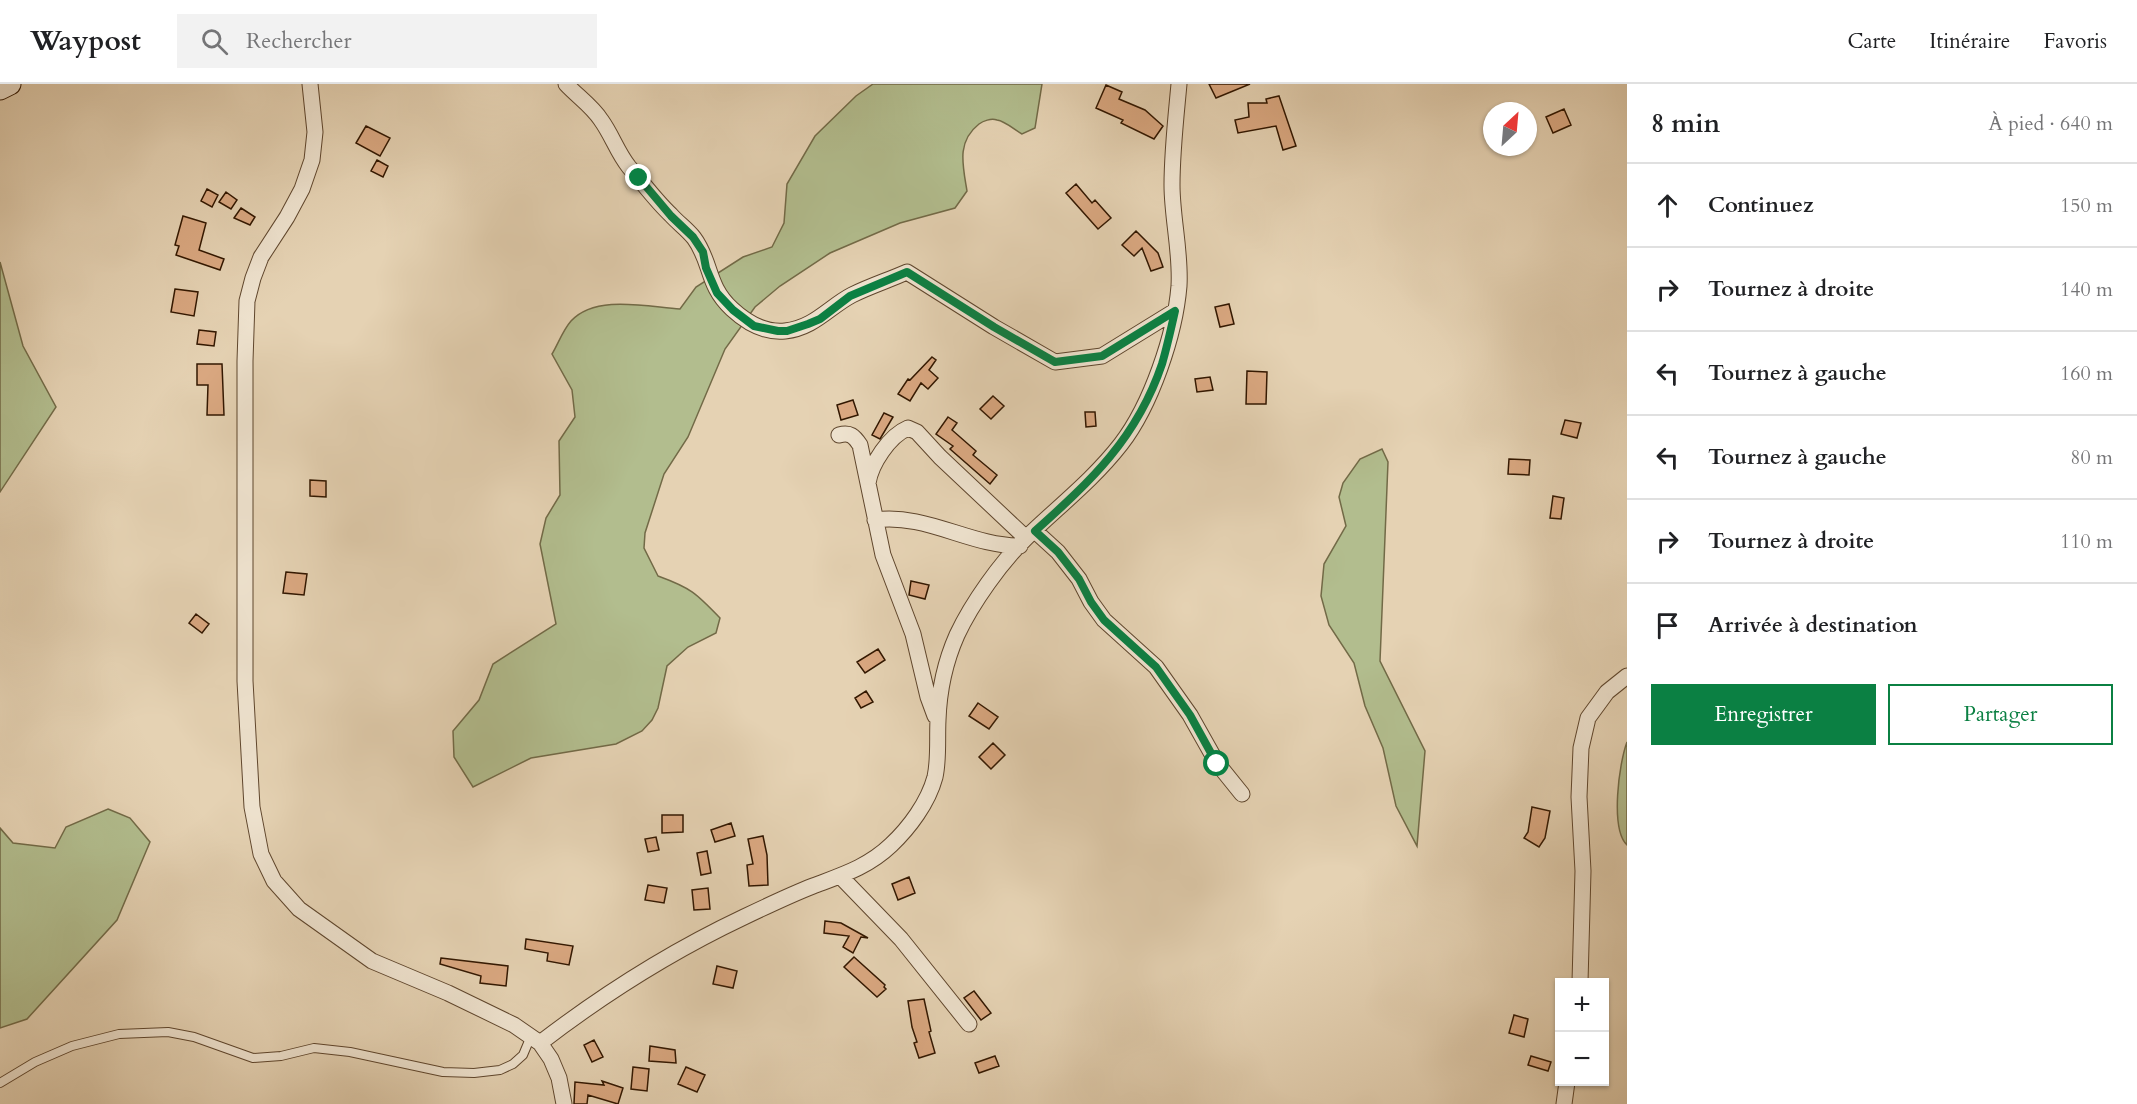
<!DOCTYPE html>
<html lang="fr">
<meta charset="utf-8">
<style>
body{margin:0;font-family:Cardo,serif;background:#f2f2f2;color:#202124}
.controls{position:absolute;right:18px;bottom:18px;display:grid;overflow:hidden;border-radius:0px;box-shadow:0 2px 4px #0004}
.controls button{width:54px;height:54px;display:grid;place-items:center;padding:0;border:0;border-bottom:2px solid #e0e0e0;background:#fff;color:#202124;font:30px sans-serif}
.compass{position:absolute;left:1483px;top:18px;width:54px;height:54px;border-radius:50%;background:#fff;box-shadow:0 2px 4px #0004;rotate:26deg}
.stop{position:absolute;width:18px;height:18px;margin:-14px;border:4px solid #0b8043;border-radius:50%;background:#fff}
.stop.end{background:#0b8043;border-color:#fff;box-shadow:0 2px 6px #0008}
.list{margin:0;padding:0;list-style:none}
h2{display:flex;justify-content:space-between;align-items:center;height:78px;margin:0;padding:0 24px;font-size:26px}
h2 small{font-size:20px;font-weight:400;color:#757577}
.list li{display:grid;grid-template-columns:39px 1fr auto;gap:18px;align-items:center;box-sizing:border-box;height:84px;padding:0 24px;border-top:2px solid #e0e0e0}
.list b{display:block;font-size:22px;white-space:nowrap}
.list em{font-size:20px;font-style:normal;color:#757577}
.actions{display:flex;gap:12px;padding:18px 24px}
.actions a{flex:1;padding:14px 0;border:2px solid #0b8043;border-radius:0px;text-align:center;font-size:21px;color:#0b8043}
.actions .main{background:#0b8043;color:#fff}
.icon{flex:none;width:33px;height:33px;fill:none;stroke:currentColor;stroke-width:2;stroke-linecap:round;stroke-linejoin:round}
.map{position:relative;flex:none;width:1627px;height:1020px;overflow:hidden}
header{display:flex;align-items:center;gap:36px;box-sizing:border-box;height:84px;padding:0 30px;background:#fff;border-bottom:2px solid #e0e0e0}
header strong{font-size:28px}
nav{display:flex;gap:33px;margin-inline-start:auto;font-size:21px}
.search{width:420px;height:54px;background:#f2f2f2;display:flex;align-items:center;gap:15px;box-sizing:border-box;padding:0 21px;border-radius:0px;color:#757577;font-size:22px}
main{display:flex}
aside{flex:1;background:#fff}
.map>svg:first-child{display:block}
.green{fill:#b2bd8e;stroke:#726a47;stroke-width:1.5}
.building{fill:#daa881;stroke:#321700;stroke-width:1.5}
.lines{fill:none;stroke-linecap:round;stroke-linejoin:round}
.lane-casing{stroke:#5f462d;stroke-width:10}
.street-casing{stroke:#5f462d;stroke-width:17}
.secondary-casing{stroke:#321700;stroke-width:23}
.lane{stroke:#eee2ce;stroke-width:8}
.street{stroke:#eee2ce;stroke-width:15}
.secondary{stroke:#eee2ce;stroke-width:21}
.route{stroke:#0b8043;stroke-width:8}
</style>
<header>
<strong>Waypost</strong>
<div class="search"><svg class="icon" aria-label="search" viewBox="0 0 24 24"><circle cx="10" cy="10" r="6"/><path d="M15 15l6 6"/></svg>Rechercher</div>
<nav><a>Carte</a><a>Itinéraire</a><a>Favoris</a></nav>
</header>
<main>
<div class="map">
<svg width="1627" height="1020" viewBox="0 0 1627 1020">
<rect width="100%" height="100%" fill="#e5d2b3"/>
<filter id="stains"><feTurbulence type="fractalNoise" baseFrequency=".00333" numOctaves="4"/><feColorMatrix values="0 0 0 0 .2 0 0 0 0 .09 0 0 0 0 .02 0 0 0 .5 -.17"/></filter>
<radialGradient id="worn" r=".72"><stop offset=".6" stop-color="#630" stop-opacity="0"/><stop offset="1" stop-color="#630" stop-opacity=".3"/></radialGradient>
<!-- green -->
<path class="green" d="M873 0H1042L1035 44 1022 50C1015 46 1005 37 997 36 991 34 983 37 979 40 956 58 963 82 967 107L955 124 900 139 830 169 780 202 755 223 725 265 688 353 664 390 645 449 644 464 658 492C691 504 696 509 720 534L716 549 688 563 667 582 658 624 652 636 642 647 616 660 531 674 473 703 454 673 453 647 479 616 493 580 556 540 540 460 546 434 560 411 559 357 575 333 572 306 552 270C558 260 563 246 571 237 596 210 648 223 680 225L696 203 743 173 772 163 784 139 787 100 815 52 856 12Z
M0 178 23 262 56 323 0 408Z
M1382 365 1388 378 1380 577 1425 667 1417 762 1396 722 1383 664 1365 622 1354 579 1329 541 1321 512 1324 480 1346 442 1339 413 1343 399 1360 375Z
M1627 658V761C1610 745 1619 679 1627 658Z
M108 725 130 734 150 758 117 836 27 935 0 944V744L13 759 55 764 66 743Z"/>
<!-- building -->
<path class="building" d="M1209 0H1250L1216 14Z
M1106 1 1122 8 1119 15 1145 26 1163 42 1154 55 1121 39 1123 36 1096 24Z
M1279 12 1296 62 1283 66 1276 42 1238 49 1235 36 1249 33 1248 19H1267L1266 15Z
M1564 25 1571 41 1553 49 1546 33Z
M366 42 390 54 380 72 356 59Z
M377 76 388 82 383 93 371 87Z
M1076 100 1092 119 1095 116 1111 134 1098 145 1066 109Z
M207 105 218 111 212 123 201 117Z
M226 108 237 116 231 125 219 118Z
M241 124 255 133 250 141 234 134Z
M183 132 206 139 199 166 224 175 220 186 176 171 179 162 175 161Z
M1136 147 1158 169 1163 183 1151 187 1142 164 1134 172 1122 161Z
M175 205 198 208 194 232 171 228Z
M1229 220 1234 240 1220 243 1215 223Z
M199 246 216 248 214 262 197 260Z
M932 273 936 276 929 286 938 294 928 305 921 299 910 317 898 310 908 295 910 296Z
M197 280H222L224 331H207L208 301H197Z
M1247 287 1267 288 1266 320H1246Z
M1210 293 1213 306 1197 308 1195 295Z
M993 312 1004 322 991 335 980 325Z
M853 316 858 331 841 336 837 321Z
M1085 328H1095L1096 342 1086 343Z
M884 329 893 333 880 355 872 351Z
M948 333 957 339 952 346 976 367 973 371 997 391 990 400 950 365 953 362 936 350Z
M1565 336 1581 339 1577 354 1561 350Z
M1509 375 1530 376 1529 391 1508 390Z
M310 396 326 397V413L310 412Z
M1553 412 1564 414 1561 435 1550 434Z
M286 488 307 490 304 511 283 509Z
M911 497 929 501 925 515 909 511Z
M196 530 209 540 202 549 189 539Z
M878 565 885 576 865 589 857 578Z
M866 607 873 618 861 624 855 614Z
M978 619 998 633 989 645 969 632Z
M993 659 1005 671 991 685 979 673Z
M1532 723 1550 727 1545 754 1539 763 1524 754 1528 748Z
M662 731H683V748L662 749Z
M731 739 735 752 715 758 711 746Z
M763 752 767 771 768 801 749 802 747 781 753 780 748 755Z
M656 753 659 766 648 768 645 755Z
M707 767 711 789 701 791 697 769Z
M909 793 915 809 898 816 892 800Z
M648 801 667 804 664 819 645 816Z
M708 804 710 825 694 826 692 806Z
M825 837 841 839 868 854 861 853 853 869 843 863 849 852 824 849Z
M526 855 573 862 569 881 547 877 548 869 525 865Z
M854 873 885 901 884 903 886 905 877 913 844 883Z
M441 874 508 882 506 902 480 899 481 892 440 880Z
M717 882 737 887 733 904 713 900Z
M974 907 991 929 981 936 964 914Z
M924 915 931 947 929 948 935 969 919 974 914 959 917 958 912 943 908 917Z
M1514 931 1528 935 1524 953 1509 949Z
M594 956 603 973 592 978 584 961Z
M650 962 675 966 676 979 649 977Z
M995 972 999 982 979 989 975 979Z
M1531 972 1551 978 1548 987 1528 981Z
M633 983 649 985 647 1007 631 1005Z
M686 983 705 991 697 1008 678 1000Z
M602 997 623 1004 618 1020 588 1011 587 1020H574L575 998 604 1001Z"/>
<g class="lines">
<!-- lane casing -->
<g class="lane-casing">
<path id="lane" d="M0 999 35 978 72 962 119 950 168 948 194 953 253 974 281 972 314 964 350 968 443 988 474 989 500 986 513 980 523 971 531 952"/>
</g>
<!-- street casing -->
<g class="street-casing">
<path id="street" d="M310 0 315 48 312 76 302 105 287 133 261 173 253 194 247 217 245 277V597L252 723 261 770 274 797 299 825 372 877 448 909 514 941 540 959 551 975 559 994 564 1020
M566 0C577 12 592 22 601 36 612 51 617 68 629 83 643 99 656 117 671 131 678 139 687 145 694 154 712 178 706 201 732 225 746 238 765 249 785 247 814 244 829 223 852 211 870 202 889 196 907 188L994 243 1055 278 1102 272 1175 227
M839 351C850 348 854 352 860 361L883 471 913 550 928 613 935 632
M868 399C871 380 889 352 908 344L917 348 940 373 1026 454
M875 436C926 429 970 462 1020 462
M1035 447 1058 468 1079 495 1091 518 1104 536 1156 583 1190 631 1217 679 1242 710
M841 793 901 855 969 940
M1580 898 1583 787 1579 713 1581 664 1588 634 1607 608 1627 592
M540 959C605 909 670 868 744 833 767 822 790 811 813 802 842 791 868 783 891 761 909 744 928 719 935 693 939 675 937 655 938 636 939 607 945 578 957 551 972 519 1001 478 1027 453 1059 422 1093 396 1121 360 1151 321 1175 251 1179 202 1181 168 1172 134 1172 101 1172 67 1176 33 1179 0
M1564 1020 1567 998"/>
</g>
<!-- secondary casing -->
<g class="secondary-casing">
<path id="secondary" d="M0 5 10 0"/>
</g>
<!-- lane -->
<use href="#lane" class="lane"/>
<!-- street -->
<use href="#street" class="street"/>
<!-- secondary -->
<use href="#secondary" class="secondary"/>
</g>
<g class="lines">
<!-- route -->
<path class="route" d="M639 94 671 132 693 153 703 168 706 184 717 209 733 226 754 242 778 247H787L808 240 820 235 850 212 907 188 994 243 1055 278 1102 272 1175 227C1171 245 1167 263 1162 280 1137 354 1091 397 1035 447L1058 468 1079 495 1091 518 1104 536 1156 583 1190 631 1217 680"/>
</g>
<rect width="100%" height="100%" filter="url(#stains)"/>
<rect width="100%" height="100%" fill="url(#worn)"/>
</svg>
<div class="controls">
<button>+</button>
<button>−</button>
</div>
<svg class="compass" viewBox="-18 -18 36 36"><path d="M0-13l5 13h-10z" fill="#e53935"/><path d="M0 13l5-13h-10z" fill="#757577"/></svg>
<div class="stop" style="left:1217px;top:680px"></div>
<div class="stop end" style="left:639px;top:94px"></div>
</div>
<aside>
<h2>8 min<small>À pied · 640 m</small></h2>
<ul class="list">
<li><svg class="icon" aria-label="ahead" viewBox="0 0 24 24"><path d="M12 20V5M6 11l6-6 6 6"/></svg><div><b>Continuez</b></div><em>150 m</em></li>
<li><svg class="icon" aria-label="right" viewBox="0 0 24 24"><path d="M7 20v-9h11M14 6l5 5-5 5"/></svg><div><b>Tournez à droite</b></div><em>140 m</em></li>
<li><svg class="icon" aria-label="left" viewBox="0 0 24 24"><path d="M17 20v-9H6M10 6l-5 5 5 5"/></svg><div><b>Tournez à gauche</b></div><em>160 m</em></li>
<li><svg class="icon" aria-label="left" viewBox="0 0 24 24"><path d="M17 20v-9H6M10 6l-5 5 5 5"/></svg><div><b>Tournez à gauche</b></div><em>80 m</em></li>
<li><svg class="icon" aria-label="right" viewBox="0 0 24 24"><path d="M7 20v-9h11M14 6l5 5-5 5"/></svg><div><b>Tournez à droite</b></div><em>110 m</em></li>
<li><svg class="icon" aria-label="arrive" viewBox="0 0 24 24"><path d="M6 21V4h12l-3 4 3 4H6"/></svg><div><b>Arrivée à destination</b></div></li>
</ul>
<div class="actions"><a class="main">Enregistrer</a><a>Partager</a></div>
</aside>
</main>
